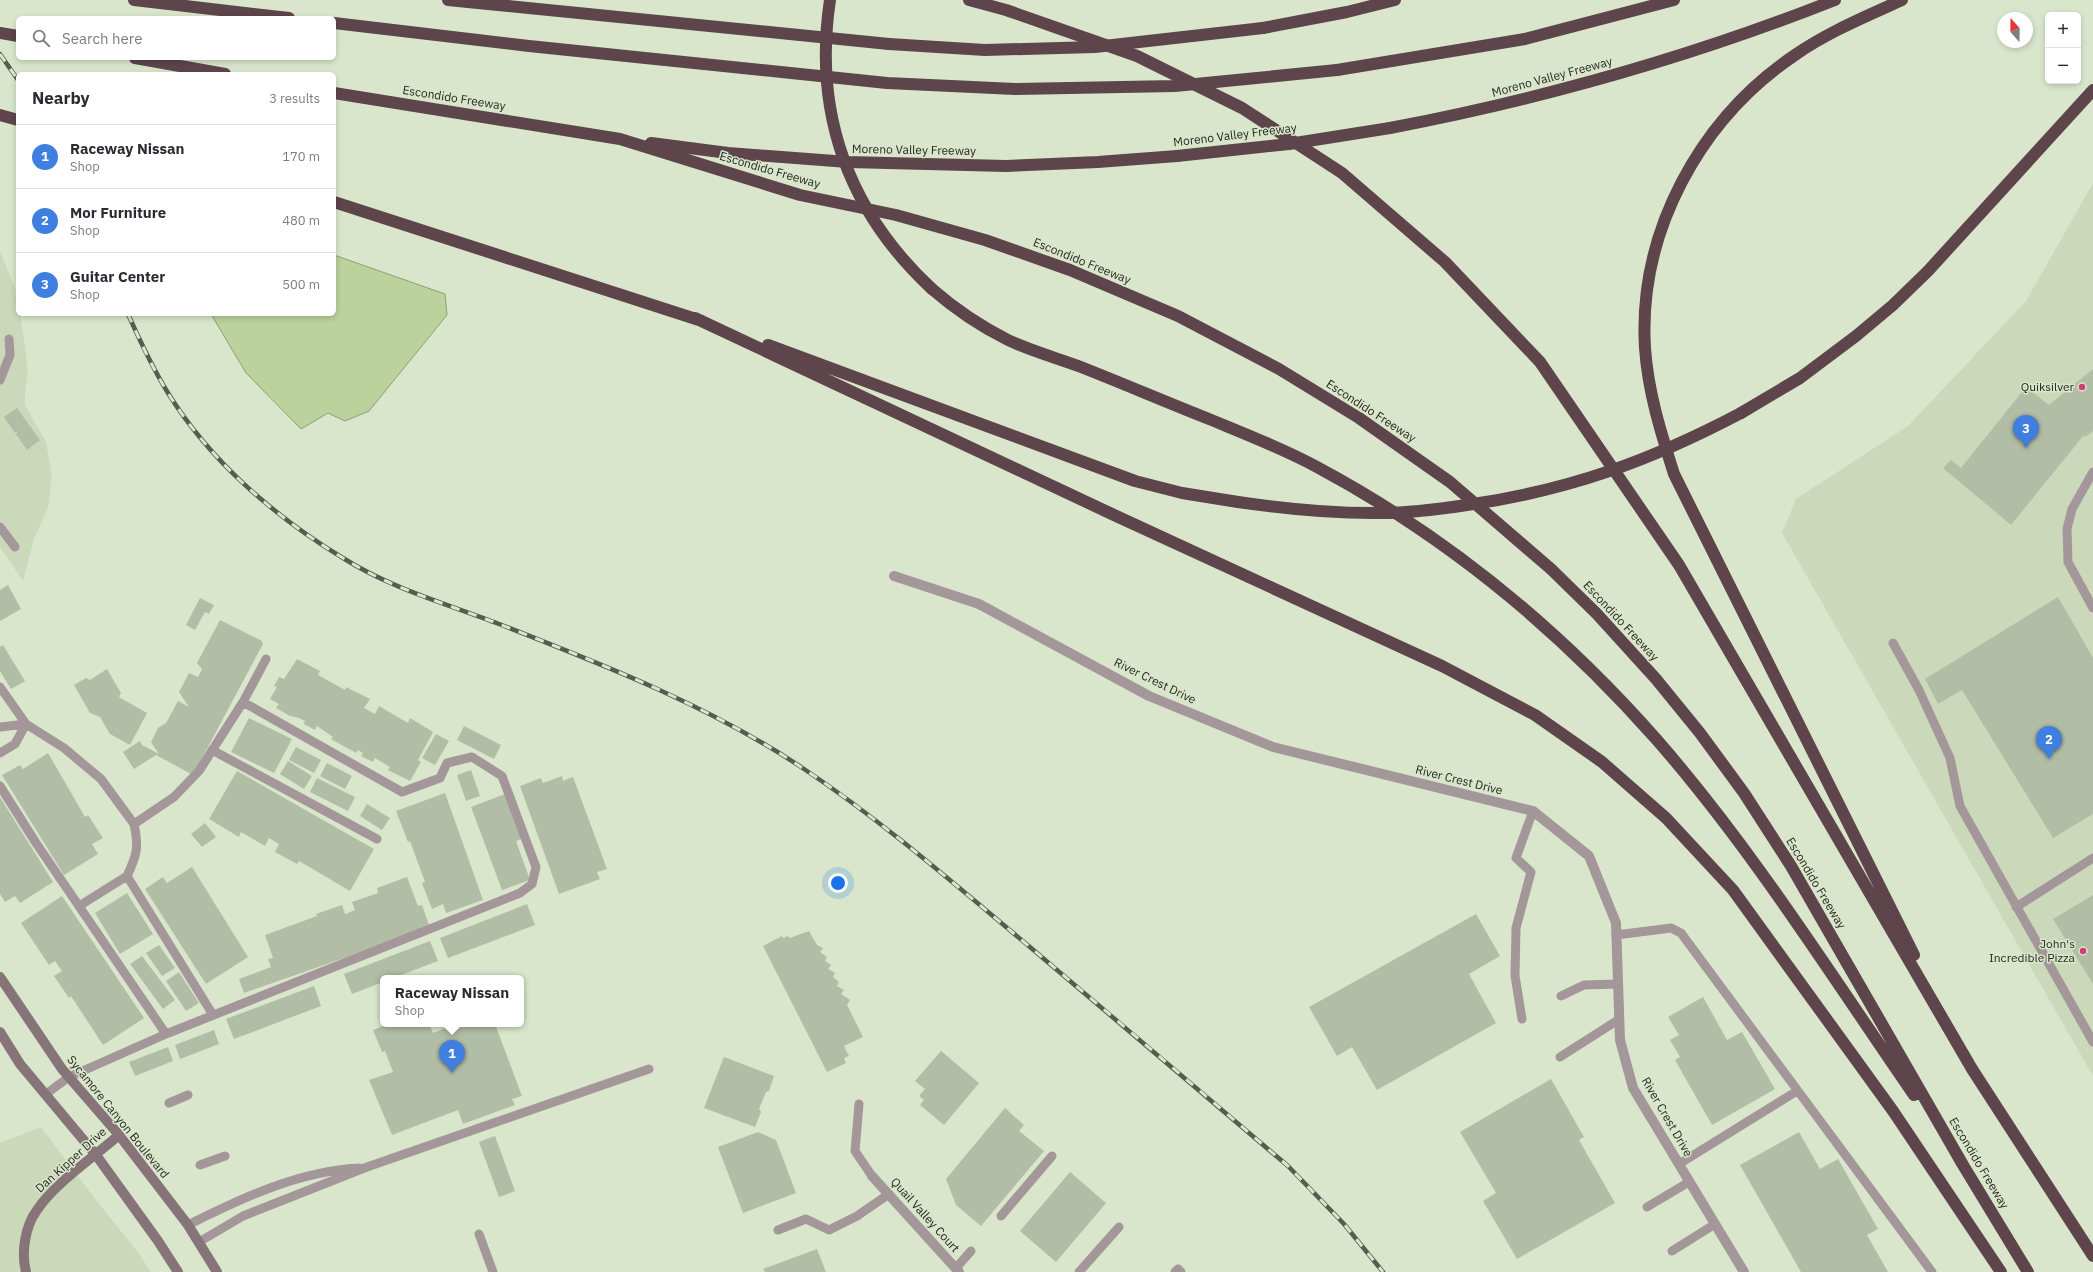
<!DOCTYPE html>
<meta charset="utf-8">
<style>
body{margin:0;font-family:"IBM Plex Sans",sans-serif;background:#f2f2f3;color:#2b2b33}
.controls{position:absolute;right:12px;top:12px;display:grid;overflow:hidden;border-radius:6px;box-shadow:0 2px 6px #0003}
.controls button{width:36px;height:36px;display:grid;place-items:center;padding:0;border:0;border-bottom:1px solid #e1e1e2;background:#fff;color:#2b2b33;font:20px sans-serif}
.compass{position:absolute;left:1997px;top:12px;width:36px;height:36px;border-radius:50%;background:#fff;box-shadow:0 2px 6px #0003;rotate:340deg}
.you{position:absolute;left:838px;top:883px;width:14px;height:14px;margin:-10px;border:3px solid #fff;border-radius:50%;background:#1a73e8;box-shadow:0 0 0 6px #1a73e833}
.badge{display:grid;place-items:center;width:26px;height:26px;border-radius:50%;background:#b45309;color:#fff;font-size:13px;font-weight:700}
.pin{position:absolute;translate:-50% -33px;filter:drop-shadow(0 1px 2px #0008)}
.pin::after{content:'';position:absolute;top:21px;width:14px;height:12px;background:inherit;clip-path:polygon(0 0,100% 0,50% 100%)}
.popup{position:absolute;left:380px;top:975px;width:144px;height:52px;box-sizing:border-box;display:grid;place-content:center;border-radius:6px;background:#fff;filter:drop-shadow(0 1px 3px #0005);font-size:13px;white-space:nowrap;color:#7c7c81}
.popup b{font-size:15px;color:#2b2b33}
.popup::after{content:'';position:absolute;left:50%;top:100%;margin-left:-8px;border:8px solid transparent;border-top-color:#fff}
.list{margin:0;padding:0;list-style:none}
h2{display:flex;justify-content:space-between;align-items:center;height:52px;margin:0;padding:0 16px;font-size:17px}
h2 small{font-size:13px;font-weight:400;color:#7c7c81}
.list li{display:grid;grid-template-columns:26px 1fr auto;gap:12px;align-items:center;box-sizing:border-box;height:64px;padding:0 16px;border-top:1px solid #e1e1e2}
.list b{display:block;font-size:15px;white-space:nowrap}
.list p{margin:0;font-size:13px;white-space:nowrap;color:#7c7c81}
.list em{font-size:13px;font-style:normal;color:#7c7c81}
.icon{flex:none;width:22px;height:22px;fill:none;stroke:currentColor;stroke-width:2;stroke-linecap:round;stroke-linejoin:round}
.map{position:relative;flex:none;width:2093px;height:1272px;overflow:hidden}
.search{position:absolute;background:#fff;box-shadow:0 2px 6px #0003;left:16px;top:16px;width:320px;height:44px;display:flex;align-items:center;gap:10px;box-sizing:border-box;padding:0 14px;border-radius:6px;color:#7c7c81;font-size:15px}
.panel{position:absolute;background:#fff;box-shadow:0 2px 6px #0003;left:16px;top:72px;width:320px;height:244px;border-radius:6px}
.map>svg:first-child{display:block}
.built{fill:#cbd9ba}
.water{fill:#bbd29d;stroke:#8e9f78}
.building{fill:#b2bda5}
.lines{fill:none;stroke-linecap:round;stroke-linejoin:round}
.lane{stroke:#a4979a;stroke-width:9}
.street{stroke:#a4979a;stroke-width:10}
.secondary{stroke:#867478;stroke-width:10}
.highway{stroke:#5e454b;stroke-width:12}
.rail-casing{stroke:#565c4f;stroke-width:4.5}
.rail{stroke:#dae6cc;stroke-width:3;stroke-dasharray:9;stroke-linecap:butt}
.highway-bridge{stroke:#5e454b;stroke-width:12}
.poi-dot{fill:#ce4171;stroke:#dae6cc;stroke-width:1.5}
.labels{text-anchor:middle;stroke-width:3;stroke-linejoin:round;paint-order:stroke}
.street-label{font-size:12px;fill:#252920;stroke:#dae6cc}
.poi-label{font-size:12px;fill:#252920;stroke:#dae6cc;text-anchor:end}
</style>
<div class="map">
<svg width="2093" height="1272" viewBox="0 0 2093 1272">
<rect width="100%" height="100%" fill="#dae6cc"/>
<!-- built -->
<path class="built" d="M2093 183V1076L1782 533 1796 499 1908 426 2026 301Z
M0 251 15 288 18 314H20L24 339 28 372 25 393V405L46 442 52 476 48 508 35 536 23 581 0 547Z
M41 1127 96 1200 137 1251 151 1272H0V1143Z"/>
<!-- water -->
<path class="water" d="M334 255 445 294 447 315 369 411 345 421 328 413 301 429 246 373 211 314H334Z"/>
<!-- building -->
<path class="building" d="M2093 369V431L2085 437 2084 435 2011 525 1943 468 1951 460 1961 468 2026 387 2049 405Z
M17 408 40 440 27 450 16 434 19 430 15 433 4 417Z
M8 585 21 609 0 621V590Z
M2058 597 2093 658V814L2053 838 1962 690 1938 704 1925 679Z
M200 598 214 605 209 614 205 612 195 630 186 625Z
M220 620 262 641 263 644 193 775 156 755 134 769 123 752 140 741 142 745 159 754 151 742 158 728 166 723 178 701 189 707 179 692 189 673 198 677 202 669 197 663Z
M3 645 25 681 11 689 0 671V647Z
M297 659 320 671 318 675 345 690 346 687 370 699 364 708 375 714 379 706 408 723 410 718 433 732 418 760 421 762 410 781 388 770 390 767 375 758 373 762 361 756 363 753 358 750 356 753 331 739 333 737 317 726 315 730 304 724 305 721 299 718 290 716 276 708 279 704 270 699 277 687 274 686 279 677 284 679Z
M107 669 121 693 119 697 147 713 130 745 110 734 100 717 90 713 74 685 86 678 90 680Z
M249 718 292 739 274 773 231 752Z
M464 726 501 745 494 759 457 740Z
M436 734 449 741 435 765 422 758Z
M296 747 321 760 314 773 289 760Z
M48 753 85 817 88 815 103 838 92 844 98 854 64 875 2 775 20 765 23 769Z
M288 761 312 776 304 789 280 774Z
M327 763 352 776 345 789 320 776Z
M471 770 480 796 466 801 457 775Z
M237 771 374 849 350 891 299 861 297 864 275 852 279 844 269 838 265 846 241 832 239 837 209 819Z
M562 776 563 781 573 777 607 869 597 872 600 879 559 894 520 786 541 778 543 783Z
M317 778 355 797 348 811 310 792Z
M445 793 483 900 446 913 443 904 432 909 422 883 425 882 410 841 408 842 396 811Z
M505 794 522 839 516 841 530 880 502 890 471 807Z
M0 797 53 882 20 903 15 896 5 902 0 894Z
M367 804 390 818 382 830 360 816Z
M205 823 216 837 202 847 191 834Z
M192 867 248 957 206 984 145 889 163 877 167 883Z
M407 877 418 906 422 905 430 928 244 993 239 979 271 967 268 959 273 958 265 935 317 916 316 914 342 905 345 914 355 910 352 902 378 893 377 888Z
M127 893 153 934 120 954 95 913Z
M2093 895V984L2053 919Z
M62 896 144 1018 103 1045 71 996 69 998 54 976 62 971 55 961 49 965 21 923Z
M527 904 535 925 448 958 440 938Z
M1476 914 1500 956 1469 974 1496 1023 1377 1090 1352 1047 1337 1056 1309 1007Z
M809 931 817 945 823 948 820 952 827 957 825 961 831 965 828 969 835 973 833 977 839 982 837 986 844 990 841 994 850 1000 847 1005 863 1037 844 1046 849 1056 844 1058 846 1063 827 1072 763 946 782 936 783 938 788 936 790 938Z
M430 941 438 961 393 978H383V982L352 994 344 974Z
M159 945 175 968 162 976 146 953Z
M142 956 175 1000 163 1009 130 964Z
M179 972 199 1003 186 1011 166 981Z
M314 986 321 1006 234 1039 226 1019Z
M1703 997 1727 1040 1742 1032 1775 1089 1712 1125 1675 1060 1680 1057 1670 1040 1679 1035 1668 1017Z
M389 1024H429L433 1033 457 1024H495L522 1096 512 1099 515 1105 463 1124 458 1110 392 1135 369 1080 393 1072 385 1051 382 1052 373 1030Z
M214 1030 219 1044 180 1059 175 1045Z
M168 1047 173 1061 135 1076 129 1062Z
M941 1051 979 1083 944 1125 920 1105 924 1100 919 1096 925 1089 915 1081Z
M724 1057 774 1076 769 1091 766 1092 759 1109 761 1112 755 1127 704 1108Z
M1551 1079 1584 1137 1579 1140 1615 1203 1517 1259 1483 1201 1496 1193 1460 1132Z
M1005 1108 1024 1125 1019 1131 1044 1151 981 1226 956 1205 946 1179Z
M758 1132 776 1140 796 1193 743 1213 718 1147Z
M1799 1132 1820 1169 1838 1159 1878 1229 1867 1235 1888 1272H1801L1740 1165Z
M495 1136 515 1191 499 1197 479 1142Z
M1070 1172 1106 1203 1056 1262 1020 1231Z
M817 1249 826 1272H765L763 1269Z"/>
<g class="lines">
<!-- lane -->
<path class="lane" d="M0 380 10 355 9 339
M2093 472 2072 509 2067 529 2068 562 2093 608
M0 527 15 547
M1893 643 1919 690 1950 758 1960 806 2093 1042
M0 687 26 724 64 748 101 779 134 824 174 797 199 771 243 702 402 792 440 778 447 763 472 757 502 776 536 867 532 884 520 893 166 1034 69 1077 46 1094
M243 702 266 659
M0 727 26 724
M212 750 377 839
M0 753 15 744 26 724
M0 786 36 843 166 1034
M134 824C139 847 137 855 127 876L213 1015
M79 906 127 876
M2016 907 2093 858
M1616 935 1671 928 1681 933 1932 1272
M1561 996 1584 985 1617 984
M1522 1019 1515 976 1516 928 1531 872 1516 858 1533 811
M1560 1057 1618 1020
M169 1103 188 1095
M859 1104 855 1151 872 1176
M1679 1164 1797 1091
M200 1165 225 1156
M1647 1207 1689 1182
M1001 1216 1052 1156
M188 1225C242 1198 299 1171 359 1168
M778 1230 806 1219 829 1230 857 1216 889 1194
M479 1234 493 1272
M199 1242 243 1216 367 1167 649 1069
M1672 1251 1715 1224
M956 1268 971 1251
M1079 1272 1119 1227
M1175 1272 1178 1269 1181 1272"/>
<!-- street -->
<path class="street" d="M894 576 979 604 1149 696 1273 747 1533 811 1589 856 1616 923 1620 1040 1633 1088 1744 1272
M872 1176 959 1272"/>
<!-- secondary -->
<path class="secondary" d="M0 977 62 1069 119 1135 188 1225 217 1272
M0 1032 20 1064 96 1155 158 1241 178 1272
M26 1272C21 1253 25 1226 37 1210 55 1183 94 1157 119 1135"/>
<!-- highway -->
<path class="highway" d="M134 0 289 18
M448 0 889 44
M969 0 1006 10 1137 56 1242 108 1342 173 1445 262 1540 362 1679 565 1972 1069 2093 1256
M1902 0C1865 17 1828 32 1795 55 1700 119 1638 232 1645 348 1648 392 1661 433 1674 474L1914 955
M334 23 529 46 887 83 1015 89
M1263 28 1347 12 1395 0
M0 33 18 36
M135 58 225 74
M1337 70 1525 39 1674 0
M334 93 620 139 800 195 896 215 985 240 1070 270 1178 316 1279 369 1359 418 1450 482 1551 569 1597 614 1656 679 1700 733 1744 793 1791 866 1963 1165 2028 1272
M0 115 18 120
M1390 128C1542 99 1691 57 1835 0
M651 143 728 153 848 162 1006 166 1098 162 1177 156
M334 202 702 321
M932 289C955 309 980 326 1008 340 1031 351 1057 358 1081 367 1124 384 1166 402 1209 419 1245 434 1282 448 1317 467 1446 536 1560 630 1657 740 1753 850 1831 975 1914 1095
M695 318 1114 515 1442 666 1535 715 1602 762 1666 818 1733 890 1893 1111 2001 1272
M768 345 1135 481 1182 493 1238 502
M1741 413 1800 378 1856 336 1893 305 1928 271 2093 90"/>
<!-- rail casing -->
<g class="rail-casing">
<path id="rail" d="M0 54 18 80
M128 314C140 341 152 367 168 393 210 461 275 517 343 558 390 588 447 604 499 624 604 665 710 706 804 769 882 821 952 882 1024 942 1112 1016 1200 1091 1288 1166L1344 1224 1383 1272"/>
</g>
<!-- rail -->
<use href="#rail" class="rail"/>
<!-- highway-bridge -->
<path class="highway-bridge" d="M830 0C813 113 848 211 932 289
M889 44 985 50 1095 47 1263 28
M1015 89 1175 86 1337 70
M1177 156 1289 144 1390 128
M1238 502C1286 509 1334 514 1383 513 1411 513 1440 509 1467 505 1570 490 1650 461 1741 413"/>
</g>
<!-- markers -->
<g class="poi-dot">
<circle cx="2082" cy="387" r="4"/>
<circle cx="2083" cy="951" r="4"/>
</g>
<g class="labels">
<!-- street labels -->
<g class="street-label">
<text transform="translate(1552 77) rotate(-15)" y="4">Moreno Valley Freeway</text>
<text transform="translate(454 98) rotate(9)" y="4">Escondido Freeway</text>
<text transform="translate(1235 135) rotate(-7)" y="4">Moreno Valley Freeway</text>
<text transform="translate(914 150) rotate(1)" y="4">Moreno Valley Freeway</text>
<text transform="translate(770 170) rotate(16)" y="4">Escondido Freeway</text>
<text transform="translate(1082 261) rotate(22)" y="4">Escondido Freeway</text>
<text transform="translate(1371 411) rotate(33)" y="4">Escondido Freeway</text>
<text transform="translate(1621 621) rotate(47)" y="4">Escondido Freeway</text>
<text transform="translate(1155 681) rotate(26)" y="4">River Crest Drive</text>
<text transform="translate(1459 780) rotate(14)" y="4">River Crest Drive</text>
<text transform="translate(1816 883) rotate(59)" y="4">Escondido Freeway</text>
<text transform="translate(118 1117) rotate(51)" y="4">Sycamore Canyon Boulevard</text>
<text transform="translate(1667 1117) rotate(60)" y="4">River Crest Drive</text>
<text transform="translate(71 1160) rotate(-42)" y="4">Dan Kipper Drive</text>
<text transform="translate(1979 1163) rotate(59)" y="4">Escondido Freeway</text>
<text transform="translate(925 1215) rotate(48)" y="4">Quail Valley Court</text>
</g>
<!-- poi labels -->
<g class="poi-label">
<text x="2074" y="391">Quiksilver</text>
<text x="2075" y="948">John's<tspan x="2075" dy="14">Incredible Pizza</tspan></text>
</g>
</g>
</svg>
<div class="controls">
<button>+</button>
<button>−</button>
</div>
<svg class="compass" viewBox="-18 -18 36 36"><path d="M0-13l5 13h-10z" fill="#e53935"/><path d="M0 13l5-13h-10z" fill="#7c7c81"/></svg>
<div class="you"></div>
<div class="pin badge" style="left:452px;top:1073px;background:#3f7fe0">1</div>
<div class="popup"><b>Raceway Nissan</b>Shop</div>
<div class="pin badge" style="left:2049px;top:759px;background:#3f7fe0">2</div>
<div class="pin badge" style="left:2026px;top:448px;background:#3f7fe0">3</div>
<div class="search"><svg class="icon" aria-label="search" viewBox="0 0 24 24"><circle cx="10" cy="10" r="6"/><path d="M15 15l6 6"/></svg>Search here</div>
<section class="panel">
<h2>Nearby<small>3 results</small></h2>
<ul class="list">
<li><span class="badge" style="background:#3f7fe0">1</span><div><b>Raceway Nissan</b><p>Shop</p></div><em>170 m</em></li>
<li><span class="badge" style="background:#3f7fe0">2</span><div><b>Mor Furniture</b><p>Shop</p></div><em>480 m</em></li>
<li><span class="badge" style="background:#3f7fe0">3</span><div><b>Guitar Center</b><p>Shop</p></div><em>500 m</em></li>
</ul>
</section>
</div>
